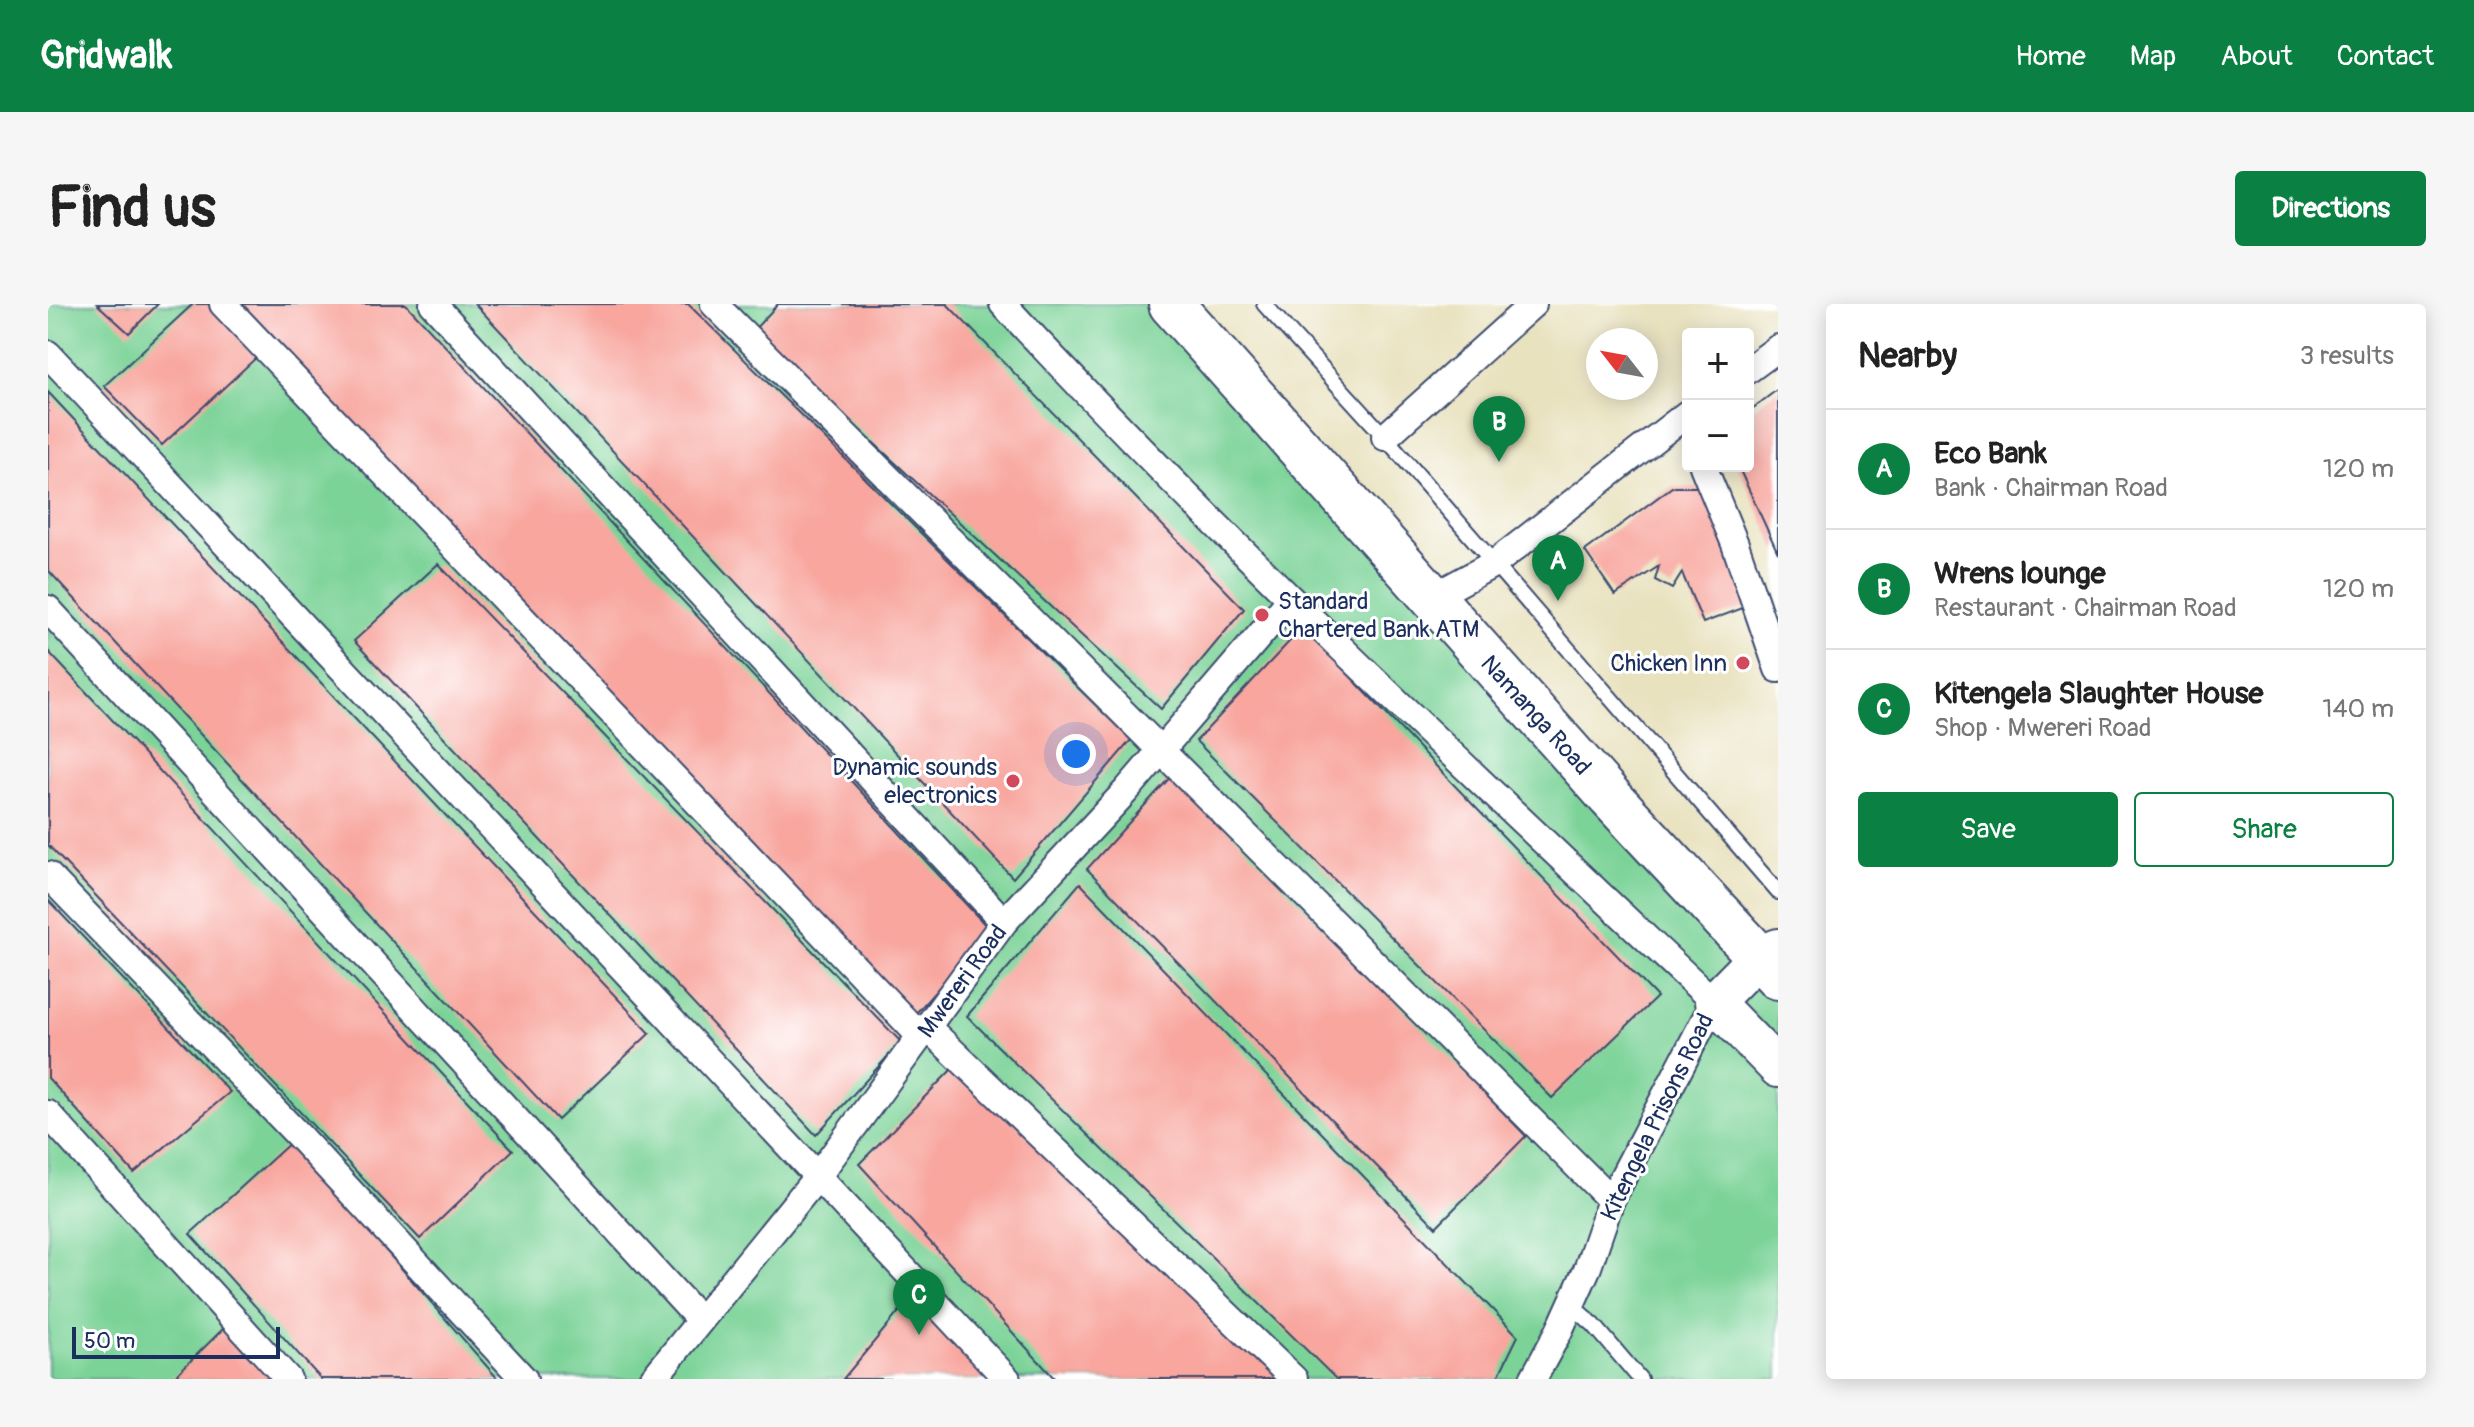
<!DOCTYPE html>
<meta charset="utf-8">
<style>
body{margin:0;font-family:Pangolin,sans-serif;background:#f6f6f6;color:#222}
.controls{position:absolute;right:24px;top:24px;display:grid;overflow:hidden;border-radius:8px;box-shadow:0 4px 20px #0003}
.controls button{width:72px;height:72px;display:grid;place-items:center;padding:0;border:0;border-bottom:2px solid #e0e0e0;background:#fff;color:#222;font:40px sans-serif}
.compass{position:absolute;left:1538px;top:24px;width:72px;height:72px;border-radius:50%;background:#fff;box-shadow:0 4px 20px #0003;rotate:301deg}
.scale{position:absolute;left:24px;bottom:20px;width:208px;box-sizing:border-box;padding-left:8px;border:4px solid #1b2f5e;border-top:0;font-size:22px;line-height:28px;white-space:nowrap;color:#1b2f5e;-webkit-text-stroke:6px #fff;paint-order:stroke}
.you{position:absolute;left:1028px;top:450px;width:28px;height:28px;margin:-20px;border:6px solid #fff;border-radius:50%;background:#1a73e8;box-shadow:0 0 0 12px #1a73e833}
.badge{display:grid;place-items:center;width:52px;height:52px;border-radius:50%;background:#0b8043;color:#fff;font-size:26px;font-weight:700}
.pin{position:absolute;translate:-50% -66px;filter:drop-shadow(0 2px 4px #0008)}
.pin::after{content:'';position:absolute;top:42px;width:28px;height:24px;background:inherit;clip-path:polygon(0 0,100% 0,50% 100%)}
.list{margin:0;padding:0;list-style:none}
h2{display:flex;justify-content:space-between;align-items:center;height:104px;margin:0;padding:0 32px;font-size:34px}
h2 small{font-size:26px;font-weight:400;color:#767676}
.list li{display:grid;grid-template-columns:52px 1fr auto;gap:24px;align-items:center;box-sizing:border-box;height:120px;padding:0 32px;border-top:2px solid #e0e0e0}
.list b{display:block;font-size:30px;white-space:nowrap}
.list p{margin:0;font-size:26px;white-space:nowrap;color:#767676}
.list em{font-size:26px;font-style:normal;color:#767676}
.actions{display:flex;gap:16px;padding:24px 32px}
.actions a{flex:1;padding:18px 0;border:2px solid #0b8043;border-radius:8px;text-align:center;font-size:28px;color:#0b8043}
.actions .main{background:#0b8043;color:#fff}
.map{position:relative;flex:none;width:1730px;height:1075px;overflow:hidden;border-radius:8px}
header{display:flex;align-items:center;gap:48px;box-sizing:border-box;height:112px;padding:0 40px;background:#0b8043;color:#fff}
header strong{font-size:38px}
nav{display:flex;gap:44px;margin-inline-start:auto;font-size:28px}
.intro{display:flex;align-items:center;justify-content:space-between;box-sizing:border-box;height:192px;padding:0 48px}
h1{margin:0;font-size:56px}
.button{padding:20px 36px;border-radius:8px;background:#0b8043;color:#fff;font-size:28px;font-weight:700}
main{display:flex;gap:48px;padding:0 48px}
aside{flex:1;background:#fff;border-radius:8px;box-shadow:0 4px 20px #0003}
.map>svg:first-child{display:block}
.green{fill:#7bd398;stroke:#4b817b;stroke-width:2}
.building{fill:#f8a69e}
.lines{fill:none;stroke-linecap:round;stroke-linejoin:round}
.lane-casing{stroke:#3a4a6d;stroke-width:18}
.street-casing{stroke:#3a4a6d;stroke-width:30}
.secondary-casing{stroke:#3a4a6d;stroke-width:42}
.highway-casing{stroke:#3a4a6d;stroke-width:48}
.lane{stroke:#fff;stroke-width:14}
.street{stroke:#fff;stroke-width:26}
.secondary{stroke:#fff;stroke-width:38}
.highway{stroke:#fff;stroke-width:44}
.poi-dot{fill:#d1495b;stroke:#fff;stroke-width:3}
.labels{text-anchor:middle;stroke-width:6;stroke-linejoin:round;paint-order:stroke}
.poi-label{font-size:24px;fill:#1b2f5e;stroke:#fff;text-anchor:end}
.street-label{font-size:24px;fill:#1b2f5e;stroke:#fff}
</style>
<header>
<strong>Gridwalk</strong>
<nav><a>Home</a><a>Map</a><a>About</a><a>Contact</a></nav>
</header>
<div class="intro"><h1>Find us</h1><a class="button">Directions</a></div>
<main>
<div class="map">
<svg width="1730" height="1075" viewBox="0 0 1730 1075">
<rect width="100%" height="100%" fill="#fff"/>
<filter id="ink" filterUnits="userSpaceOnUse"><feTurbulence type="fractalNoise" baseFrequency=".0125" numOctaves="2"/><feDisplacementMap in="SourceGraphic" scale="16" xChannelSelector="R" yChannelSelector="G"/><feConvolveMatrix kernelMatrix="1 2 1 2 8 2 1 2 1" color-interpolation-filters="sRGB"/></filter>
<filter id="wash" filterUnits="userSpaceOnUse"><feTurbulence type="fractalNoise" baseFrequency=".006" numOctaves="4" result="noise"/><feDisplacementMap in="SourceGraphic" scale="32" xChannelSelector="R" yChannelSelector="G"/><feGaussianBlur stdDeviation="1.8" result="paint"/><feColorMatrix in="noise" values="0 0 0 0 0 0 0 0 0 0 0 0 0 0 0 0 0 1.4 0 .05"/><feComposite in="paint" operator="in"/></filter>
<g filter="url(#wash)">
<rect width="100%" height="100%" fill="#e9e2bf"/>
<!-- green -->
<path class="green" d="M0 0H1123L1730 673V1075H0Z"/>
<g id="blocks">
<!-- building -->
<path class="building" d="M49 0H110L81 29Z
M145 0H164L210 52 114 141 56 82Z
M183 0H358L942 626 862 716Z
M427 0H640L1083 436 965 574Z
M730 0H899L1196 305 1113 405 705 27Z
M1730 85V249L1690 162H1700V108Z
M0 88 602 729 510 816 0 266Z
M1624 183H1654L1703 301 1655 319 1634 269 1624 285 1607 276 1611 262 1567 291 1537 247Z
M390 260 853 738 768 831 306 337Z
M1255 323 1609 693 1504 794 1148 437Z
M0 347 465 846 372 935 0 541Z
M1126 469 1478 832 1388 923 1039 565Z
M1032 579 1470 1032 1449 1075H1288L919 712Z
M0 596 182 788 86 869 0 774Z
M908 761 1239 1075H1007L811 860Z
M243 838 450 1075H273L142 930Z
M869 986 953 1075H795Z
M180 1020 230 1075H124Z"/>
</g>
</g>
<g filter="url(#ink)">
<use href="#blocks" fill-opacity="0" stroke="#3a4a6d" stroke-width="2"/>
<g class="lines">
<!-- lane casing -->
<g class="lane-casing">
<path id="lane" d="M1216 0 1337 133 1730 588
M1523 1001 1546 1021 1592 1075"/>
</g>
<!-- street casing -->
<g class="street-casing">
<path id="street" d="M175 0 872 732
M385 0 956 618
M666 0 1563 896
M955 0C1181 244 1424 470 1666 698L1563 896 1540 963 1511 1027 1485 1075
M0 50 959 1075
M1700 66 1730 44
M1337 133 1485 0
M1655 162 1687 240 1730 365
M1383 294 1447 259 1640 109
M0 305 652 1016
M0 571 250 831 476 1075
M878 722 1246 1075
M0 810 240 1075
M605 1075 769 873 956 618 1078 487 1243 295"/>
</g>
<!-- secondary casing -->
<g class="secondary-casing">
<path id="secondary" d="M1730 644 1711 652 1666 698 1730 764"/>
</g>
<!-- highway casing -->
<g class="highway-casing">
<path id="highway" d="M1123 0 1562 493 1730 673"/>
</g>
<!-- lane -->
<use href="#lane" class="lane"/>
<!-- street -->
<use href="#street" class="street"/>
<!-- secondary -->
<use href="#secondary" class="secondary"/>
<!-- highway -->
<use href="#highway" class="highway"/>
</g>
</g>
<!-- markers -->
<g class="poi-dot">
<circle cx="1214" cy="311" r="8"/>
<circle cx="1695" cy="359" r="8"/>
<circle cx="965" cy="477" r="8"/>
</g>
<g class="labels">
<!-- poi labels -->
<g class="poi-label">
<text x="1230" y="305" text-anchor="start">Standard<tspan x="1230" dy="28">Chartered Bank ATM</tspan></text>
<text x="1679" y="367">Chicken Inn</text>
<text x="949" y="471">Dynamic sounds<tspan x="949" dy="28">electronics</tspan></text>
</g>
<!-- street labels -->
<g class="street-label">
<text transform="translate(1488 411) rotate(48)" y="8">Namanga Road</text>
<text transform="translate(914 677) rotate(-54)" y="8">Mwereri Road</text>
<text transform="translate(1609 813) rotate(-64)" y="8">Kitengela Prisons Road</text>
</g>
</g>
</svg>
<div class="controls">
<button>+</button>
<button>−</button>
</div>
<svg class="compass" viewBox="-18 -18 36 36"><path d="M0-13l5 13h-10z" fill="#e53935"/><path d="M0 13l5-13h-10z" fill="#767676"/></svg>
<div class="scale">50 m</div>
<div class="you"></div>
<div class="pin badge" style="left:1510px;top:297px">A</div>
<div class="pin badge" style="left:1451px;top:158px">B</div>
<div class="pin badge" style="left:871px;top:1031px">C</div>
</div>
<aside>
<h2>Nearby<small>3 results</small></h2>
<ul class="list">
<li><span class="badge">A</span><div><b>Eco Bank</b><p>Bank · Chairman Road</p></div><em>120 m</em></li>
<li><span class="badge">B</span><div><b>Wrens lounge</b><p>Restaurant · Chairman Road</p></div><em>120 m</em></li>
<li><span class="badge">C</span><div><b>Kitengela Slaughter House</b><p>Shop · Mwereri Road</p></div><em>140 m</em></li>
</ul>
<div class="actions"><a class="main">Save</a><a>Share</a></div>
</aside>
</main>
